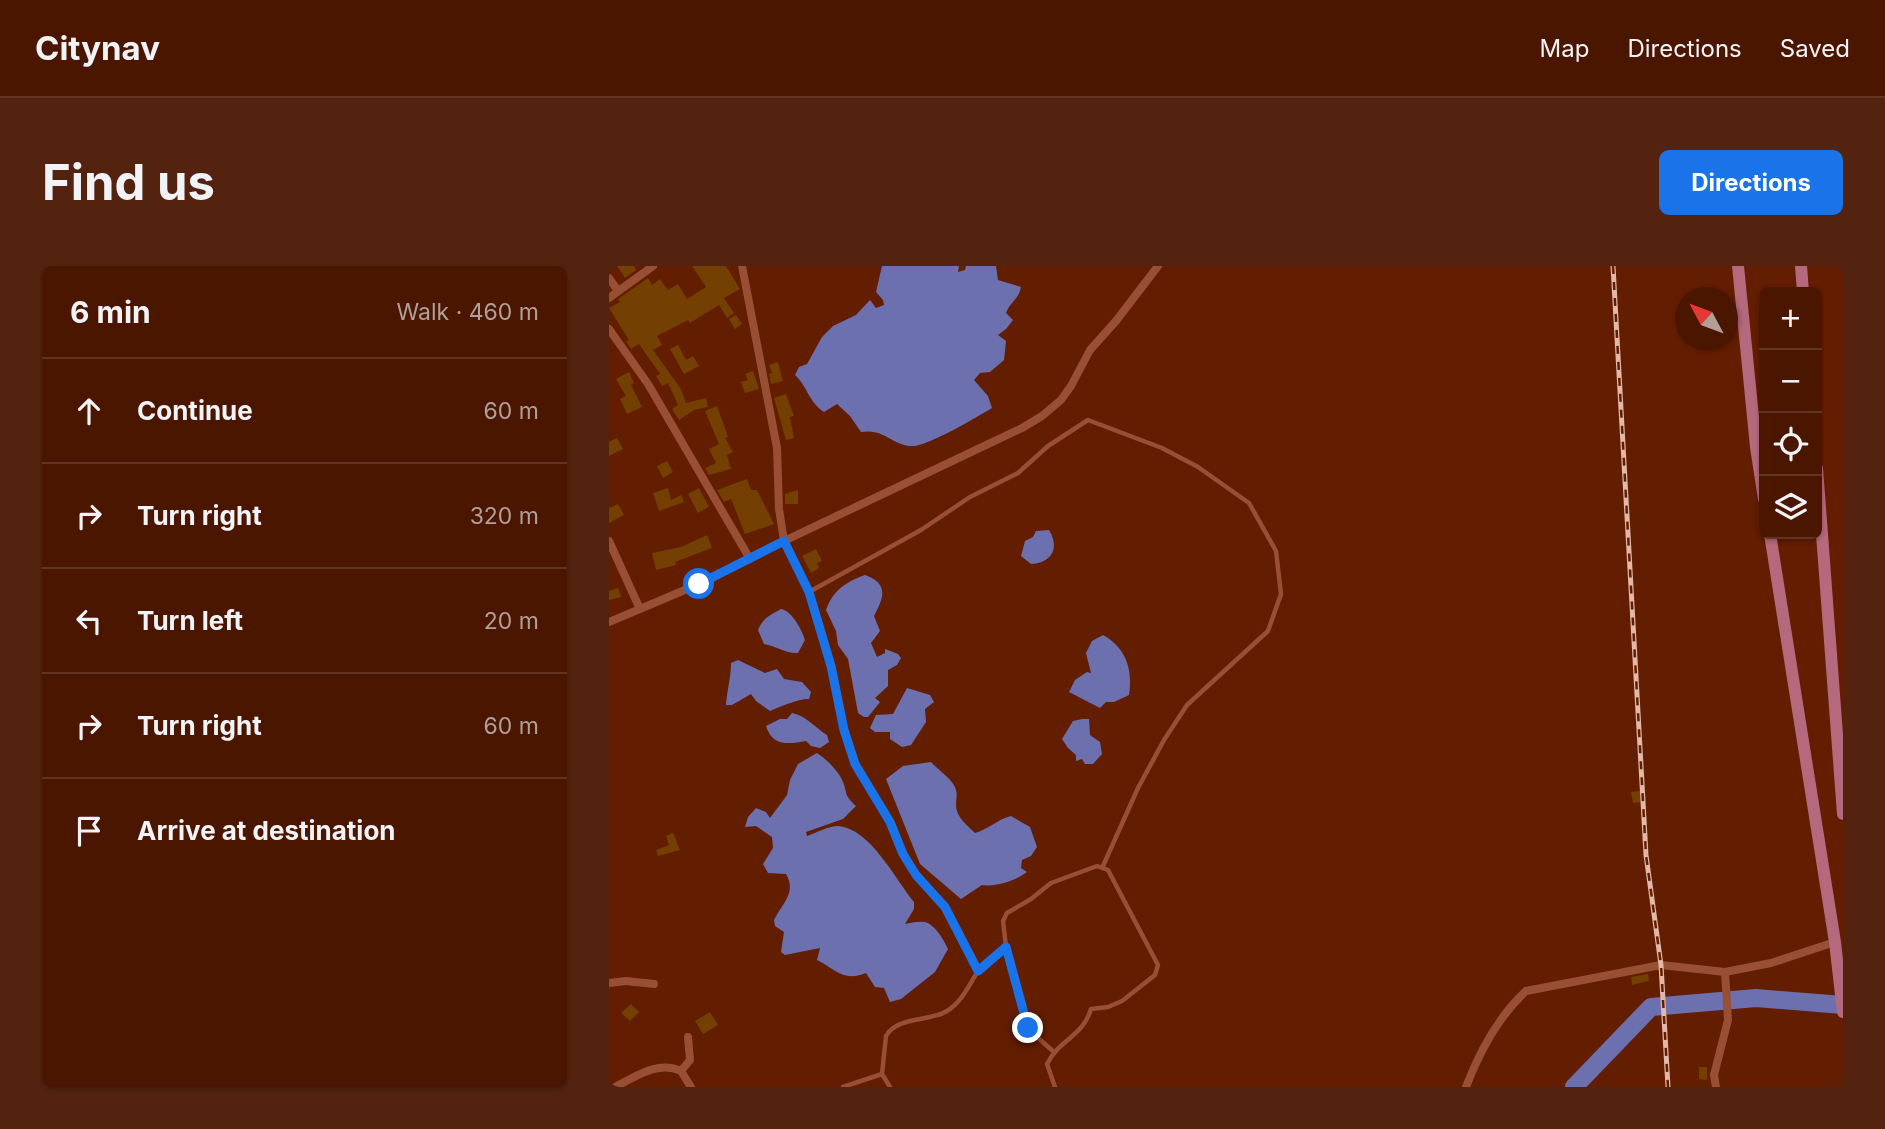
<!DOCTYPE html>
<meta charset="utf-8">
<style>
body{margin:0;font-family:Inter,sans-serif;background:#54230f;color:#f1f3f6}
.controls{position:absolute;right:21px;top:21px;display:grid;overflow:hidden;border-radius:10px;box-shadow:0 2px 5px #0004}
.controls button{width:63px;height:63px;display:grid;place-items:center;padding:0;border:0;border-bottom:2px solid #613522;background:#4a1600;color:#f1f3f6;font:35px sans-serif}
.compass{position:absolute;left:1066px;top:21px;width:63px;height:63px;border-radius:50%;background:#4a1600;box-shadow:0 2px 5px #0004;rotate:311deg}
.stop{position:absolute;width:21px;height:21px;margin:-16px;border:5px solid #1a73e8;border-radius:50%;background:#fff}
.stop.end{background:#1a73e8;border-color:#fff;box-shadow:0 2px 7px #0008}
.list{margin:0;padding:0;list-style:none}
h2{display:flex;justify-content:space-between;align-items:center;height:91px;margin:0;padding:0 28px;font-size:30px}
h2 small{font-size:23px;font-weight:400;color:#b29f99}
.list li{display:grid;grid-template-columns:46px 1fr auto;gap:21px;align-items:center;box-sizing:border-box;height:105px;padding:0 28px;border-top:2px solid #613522}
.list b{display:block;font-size:26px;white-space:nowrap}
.list em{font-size:23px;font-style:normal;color:#b29f99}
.icon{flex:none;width:38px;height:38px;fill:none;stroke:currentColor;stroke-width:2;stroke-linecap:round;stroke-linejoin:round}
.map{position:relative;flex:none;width:1234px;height:821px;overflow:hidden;border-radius:10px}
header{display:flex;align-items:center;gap:42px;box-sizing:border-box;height:98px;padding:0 35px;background:#4a1600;border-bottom:2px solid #613522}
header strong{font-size:33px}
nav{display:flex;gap:38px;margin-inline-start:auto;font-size:24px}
.intro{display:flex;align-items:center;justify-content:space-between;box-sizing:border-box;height:168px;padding:0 42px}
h1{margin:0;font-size:49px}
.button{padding:18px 32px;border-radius:10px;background:#1a73e8;color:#fff;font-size:24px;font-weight:700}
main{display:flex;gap:42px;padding:0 42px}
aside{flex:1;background:#4a1600;border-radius:10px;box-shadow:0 2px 5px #0004}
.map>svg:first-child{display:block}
.water{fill:#6d70af}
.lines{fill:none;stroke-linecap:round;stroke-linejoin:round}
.river{stroke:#6d70af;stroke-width:18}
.building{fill:#733f03}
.service{stroke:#994f33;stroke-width:4.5}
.minor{stroke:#994f33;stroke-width:8}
.primary{stroke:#b5697d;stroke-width:12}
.rail-casing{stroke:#e2b8a9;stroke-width:5}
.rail{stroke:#631d00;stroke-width:2.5;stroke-dasharray:8;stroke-linecap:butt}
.route{stroke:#1a73e8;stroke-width:9}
</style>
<header>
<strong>Citynav</strong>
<nav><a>Map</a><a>Directions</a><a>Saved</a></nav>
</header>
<div class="intro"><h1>Find us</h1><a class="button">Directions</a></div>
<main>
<aside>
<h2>6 min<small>Walk · 460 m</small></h2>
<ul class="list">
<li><svg class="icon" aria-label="ahead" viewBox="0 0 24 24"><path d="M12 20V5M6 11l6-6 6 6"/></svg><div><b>Continue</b></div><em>60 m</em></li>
<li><svg class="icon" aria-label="right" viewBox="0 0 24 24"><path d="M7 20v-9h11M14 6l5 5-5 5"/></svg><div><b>Turn right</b></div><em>320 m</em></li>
<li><svg class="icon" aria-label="left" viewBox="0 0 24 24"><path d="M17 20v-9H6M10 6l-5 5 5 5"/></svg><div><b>Turn left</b></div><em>20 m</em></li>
<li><svg class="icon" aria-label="right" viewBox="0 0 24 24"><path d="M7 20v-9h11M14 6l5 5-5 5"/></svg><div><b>Turn right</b></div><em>60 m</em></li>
<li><svg class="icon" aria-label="arrive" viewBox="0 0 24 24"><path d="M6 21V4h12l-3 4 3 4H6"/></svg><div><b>Arrive at destination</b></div></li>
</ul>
</aside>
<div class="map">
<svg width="1234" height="821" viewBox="0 0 1234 821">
<rect width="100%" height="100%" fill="#631d00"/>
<!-- water -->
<path class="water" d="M273 0H350L349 6 356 4 357 0H387L389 14 412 21C410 33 401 36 397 47L404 54 397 63 389 69 397 75 395 94 381 106 371 107 365 114 379 130 383 142C368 151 319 180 304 180 283 180 276 162 252 166L241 150 228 138 215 146C199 135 199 121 186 109L190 101 198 98 213 71 224 60 247 49 261 34 267 42 275 39 274 34 267 26Z
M440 264C451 282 443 297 422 298L412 290 416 275 424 271 427 265Z
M256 309C280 318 275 331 265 350L271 365 262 377 268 391 276 387V383L289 388 292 392 288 399 279 404V420L266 432 271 436 259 451H255L249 447 239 393 229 379 227 365 217 344C224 324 237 316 256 309Z
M172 343C183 345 193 364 196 374L189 387C178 388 167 380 155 378L149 364C154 352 161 349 172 343Z
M494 369C517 382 524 403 520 429L505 436H497L491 442 460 426 466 414 478 406 482 407 477 387 483 375Z
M129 394 156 407 168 403 175 413 193 416 202 426 200 433C192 432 170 441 161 445L147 435 142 428 123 439H117C118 424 122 412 122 397Z
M298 422 321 429 325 436 316 443 317 456 302 479 293 481 281 473V466H266L261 462 267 449 284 448Z
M183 447C198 450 205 461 218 469L220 476 211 482 202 480 197 475C179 478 164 481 157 460L171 453H178Z
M473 453H480L481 469 491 476 493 488 484 498H476L473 493 467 495V489L459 482 453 473 464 455Z
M208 487C217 493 230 505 234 516 239 528 234 528 247 540L234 553 197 566 198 570C207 567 219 560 229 560 261 562 286 613 305 636V643L296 658C302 657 309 655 315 656 325 657 335 674 339 683L326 706 292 733 281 736 275 722 266 721 257 707C234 716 228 704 208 694L211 682 176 689 172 686 175 666 166 660 165 654C173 637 188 627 177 608L159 607 154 598 164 582 163 571 147 560 136 561 139 551 147 542 157 546 161 552 178 529 181 514 189 498Z
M322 496C329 504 342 512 346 521 349 528 347 532 347 539 347 551 358 559 366 567 380 563 389 553 402 550L421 561 428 581 422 590 413 594 412 602 418 606C406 615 388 621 373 619L352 633 311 598 277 513 294 500Z"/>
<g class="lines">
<!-- river -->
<path class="river" d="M965 821 1042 741 1147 732 1234 739"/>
</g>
<!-- building -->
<path class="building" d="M8 0H25L27 4 16 12Z
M83 0H117L131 23 115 32 125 47 118 52 110 39 81 57 79 54 48 70 53 79 44 84 72 123 77 137 97 132 99 141 85 144 70 154 63 143 69 139 59 117 53 120 47 110 51 108 30 78 22 83 17 75 20 74 0 42 11 36 9 33 39 12 43 19 51 13 59 24 69 18 78 33 97 21Z
M127 49 133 58 126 63 120 53Z
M69 79 77 94 84 90 90 100 75 108 61 83Z
M169 96 174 115 162 118 160 108 163 107 160 99Z
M144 105 150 123 136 127 132 116 139 114 136 108Z
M20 106 25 117 22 119 33 141 18 148 11 133 17 130 7 113Z
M177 128 185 150 181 151 185 172 177 174 165 132Z
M108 140 119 171 116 172 124 186 118 189 122 203 100 209 96 202 107 197 100 183 110 178 96 145Z
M8 172 14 183 0 190V176Z
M58 195 64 206 54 212 48 200Z
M138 213 142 224H148L165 258 136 268 122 233 115 236 108 224Z
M59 222 62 234 72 229 75 236 50 245 44 227Z
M90 222 100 241 89 247 79 228Z
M189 224V238H176V228Z
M9 238 15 249 0 257V242Z
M98 269 103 282 66 296 67 299 47 304 43 287 72 281Z
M207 283 213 295 208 297 210 302 202 307 193 290Z
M9 322 12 331 0 334V325Z
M1031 525 1032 536 1024 537 1022 526Z
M64 567 71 584 49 590 47 584 60 579 57 570Z
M1039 708 1040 715 1023 719 1022 711Z
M22 738 30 746 21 755 12 747Z
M101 746 109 759 94 768 86 755Z
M1090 801H1098V814L1090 813Z"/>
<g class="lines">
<!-- service -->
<path class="service" d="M176 276 200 326 222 400 235 464 246 498 288 571 294 588 321 626 336 641 369 705C360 719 353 736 338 745 321 756 288 750 277 770L273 808 234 821
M200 326 312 264 361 231 409 207 439 180 479 154 553 182 589 201 640 237 667 285 672 328 659 365 578 439 555 474 529 522 494 600
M397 681 419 763 445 786
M369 705 397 681 394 655 398 647 422 633 442 617 488 600 499 604 549 699 546 709 513 735 499 741 482 743C473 772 451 772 438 798L446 821
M273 808 281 821"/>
<!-- minor -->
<path class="minor" d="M133 0 168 182 170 243 175 275
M0 12 9 25
M0 32 44 0
M0 63 39 118 141 293
M0 275 31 343
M0 356 90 318 175 275 413 162 433 150 452 134 462 120 481 84 507 55 549 0
M0 717 17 715 45 718
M72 805 81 794 79 771
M6 821C26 811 49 794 72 805L82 821
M857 821C870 787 890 750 917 725L1052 699 1116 706 1162 697 1226 676
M1107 821 1105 809 1119 754 1116 706"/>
<!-- primary -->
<path class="primary" d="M1129 0 1147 181 1155 233
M1192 0 1194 26
M1208 202 1234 548
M1161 268 1226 676 1234 746"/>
<!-- rail casing -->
<g class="rail-casing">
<path id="rail" d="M1004 0 1037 589 1052 699 1059 821"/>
</g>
<!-- rail -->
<use href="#rail" class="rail"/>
</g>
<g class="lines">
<!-- route -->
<path class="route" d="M90 318 175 275 200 326 222 400 235 464 246 498 281 556 294 588 307 609 336 641 369 705 397 681 419 762"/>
</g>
</svg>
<div class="controls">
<button>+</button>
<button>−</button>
<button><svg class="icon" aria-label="locate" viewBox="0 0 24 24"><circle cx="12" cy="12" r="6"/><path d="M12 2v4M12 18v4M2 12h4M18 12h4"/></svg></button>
<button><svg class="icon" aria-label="layers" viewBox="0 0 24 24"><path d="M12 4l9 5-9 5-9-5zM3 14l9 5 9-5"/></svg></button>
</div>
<svg class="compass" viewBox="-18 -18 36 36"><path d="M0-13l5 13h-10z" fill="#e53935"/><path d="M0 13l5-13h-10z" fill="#b29f99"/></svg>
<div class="stop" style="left:90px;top:318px"></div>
<div class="stop end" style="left:419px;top:762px"></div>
</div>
</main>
